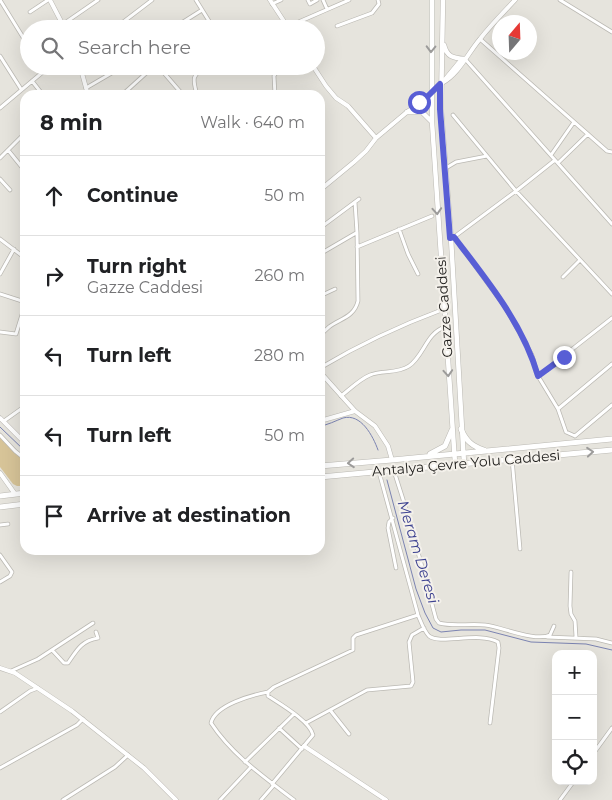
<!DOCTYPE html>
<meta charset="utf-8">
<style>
body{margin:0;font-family:Montserrat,sans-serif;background:#f2f2f2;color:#202124}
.controls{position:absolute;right:15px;bottom:15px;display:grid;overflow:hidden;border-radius:10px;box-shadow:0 5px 20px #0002}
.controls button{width:45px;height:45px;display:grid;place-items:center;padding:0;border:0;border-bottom:1px solid #e0e0e0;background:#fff;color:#202124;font:25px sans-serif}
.compass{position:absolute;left:492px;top:15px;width:45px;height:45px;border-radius:50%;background:#fff;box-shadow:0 5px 20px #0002;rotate:19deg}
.stop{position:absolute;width:15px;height:15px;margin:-11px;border:4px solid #585ed5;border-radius:50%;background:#fff}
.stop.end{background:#585ed5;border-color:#fff;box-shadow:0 1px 5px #0008}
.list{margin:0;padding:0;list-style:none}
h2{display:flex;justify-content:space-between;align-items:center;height:65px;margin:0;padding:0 20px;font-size:21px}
h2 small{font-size:16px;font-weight:400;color:#757577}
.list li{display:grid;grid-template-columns:32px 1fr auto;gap:15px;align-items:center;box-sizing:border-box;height:80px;padding:0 20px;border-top:1px solid #e0e0e0}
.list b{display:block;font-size:19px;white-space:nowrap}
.list p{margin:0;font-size:16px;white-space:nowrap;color:#757577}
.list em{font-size:16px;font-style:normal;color:#757577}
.icon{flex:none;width:28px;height:28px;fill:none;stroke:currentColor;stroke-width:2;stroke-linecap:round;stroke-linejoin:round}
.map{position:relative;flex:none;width:612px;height:800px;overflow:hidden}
.search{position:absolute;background:#fff;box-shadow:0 5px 20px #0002;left:20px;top:20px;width:305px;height:55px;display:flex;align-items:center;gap:12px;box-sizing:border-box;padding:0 18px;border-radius:28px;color:#757577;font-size:19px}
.panel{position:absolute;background:#fff;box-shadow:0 5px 20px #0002;left:20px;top:90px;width:305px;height:465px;border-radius:15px}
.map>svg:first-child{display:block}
.green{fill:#d7c498}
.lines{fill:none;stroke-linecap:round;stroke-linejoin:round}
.stream{stroke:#7b83b1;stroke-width:1}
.minor-casing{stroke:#bbb9b3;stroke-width:4.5}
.tertiary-casing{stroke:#bbb9b3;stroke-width:5}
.secondary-casing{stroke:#bbb9b3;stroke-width:5.5}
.trunk-casing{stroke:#bbb9b3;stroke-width:6}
.minor{stroke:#fff;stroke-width:3}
.tertiary{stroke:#fff;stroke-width:4}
.secondary{stroke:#fff;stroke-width:4.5}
.trunk{stroke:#fff;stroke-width:5}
.oneway{stroke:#9c9b9a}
.route{stroke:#585ed5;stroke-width:6}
.labels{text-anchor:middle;stroke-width:4;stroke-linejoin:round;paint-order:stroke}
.street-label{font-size:14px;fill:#22211f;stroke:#f4f1eb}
.water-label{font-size:15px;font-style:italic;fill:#3c4190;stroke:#f4f1eb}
</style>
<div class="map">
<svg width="612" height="800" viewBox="0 0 612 800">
<rect width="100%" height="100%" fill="#e6e4dd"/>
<!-- green -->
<path class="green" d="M0 437 25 460V486H17L13 484 0 467Z"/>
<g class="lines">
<!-- stream -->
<path class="stream" d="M320 426C328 425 335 421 343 418 361 413 373 436 378 450
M0 427 25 451
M387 480 416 589 425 613 433 628 441 632 461 630H485L531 642 586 644 612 650"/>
<!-- minor casing -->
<g class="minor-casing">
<path id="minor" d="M0 0 29 47
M196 0 214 29
M308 0 310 4 317 0
M323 0 327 9
M560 0 612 32
M272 4 281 0
M30 12 48 0
M337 26 372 13 379 4 378 0
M287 27 349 0
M56 29 98 0
M114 29 152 0
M172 29 202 10
M480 39 607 151 612 152
M0 56 21 89
M465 59 612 224
M158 66 183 95
M32 81 43 95
M86 88 122 67
M122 95 154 66
M197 95C193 79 191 77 205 66
M275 95 274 76 280 66
M0 108 50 66
M453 115 516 191 612 294
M8 150 25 171
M551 155 574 122
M0 158 25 133
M558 163 588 134
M446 168 456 162 487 156
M0 179 10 190
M320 228 359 199
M399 229 408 254 418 274
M454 237 505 307 532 355 538 376 558 409 566 432 575 436
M454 237 516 191 555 160
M0 239 25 258
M357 247 432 216
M320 254 356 233
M0 274 14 249
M563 277 580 260
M0 294 25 302
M320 296 335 289
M0 332 16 334 25 305
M320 337C331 318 353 322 358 301L357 233 355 202
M320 368C360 344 401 325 444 309
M538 376 612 318
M341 396C350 389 360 379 370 375 382 370 397 374 409 366 424 356 426 333 445 327
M558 409 612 364
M4 421 25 406
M0 435 15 451 25 459
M575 436 612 405
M512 459 520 549
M394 471 408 515 436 619 439 623C454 627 470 623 485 625 502 627 535 642 550 635L554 626
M379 472 418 615C421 622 424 631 429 636 440 645 479 631 498 642L499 648 490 723
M393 518 389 522 388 528 396 568
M0 525 8 524
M0 555 12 572 10 576 0 582
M571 572 570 606 571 614 575 621 576 637
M547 637 596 639 612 643
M52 650 64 663H68C77 650 81 641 98 638L96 632
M11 671 38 659 93 623
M268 692C252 695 215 705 211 723 232 755 264 777 294 800
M330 710 349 734
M0 712 30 691 38 688
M306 723 367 690 411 686 413 682 409 642 412 635 424 628
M279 728 302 749
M593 754 612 728
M245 762 294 714
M0 768 77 725 83 719
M272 784 313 735C310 721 280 704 268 696V692L274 687 353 650V638L356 635 418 615
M63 800 115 767 128 755
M220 800 251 767
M261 800 274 785
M560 800 574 781"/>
</g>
<!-- tertiary casing -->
<g class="tertiary-casing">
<path id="tertiary" d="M50 0 65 29
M270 0 289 29
M465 59 461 60 442 83C459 74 468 53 480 39 491 25 503 13 515 0
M80 66 88 95
M313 66 326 86 336 98 348 106 376 138
M425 99 407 112C414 110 423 106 425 99L442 83
M320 190 354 162 366 151 376 138 407 112
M320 372 355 411 375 426 388 446 392 460
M0 418 25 443
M320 421 355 411
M0 473 15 494
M0 668 15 673 72 711 144 768 176 800
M304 746 386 800"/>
</g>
<!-- secondary casing -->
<g class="secondary-casing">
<path id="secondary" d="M432 0V122L455 463
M443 0 441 109 451 238 464 463
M444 45C447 57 453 58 465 59
M407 112H422L432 122"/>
</g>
<!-- trunk casing -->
<g class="trunk-casing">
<path id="trunk" d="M461 429C466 441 472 446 484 450
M430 454 445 446 452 430
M320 466 392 460 612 439
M320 477 612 450
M0 496 25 493
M0 507 25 504"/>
</g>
<!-- minor -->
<use href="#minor" class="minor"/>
<!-- tertiary -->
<use href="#tertiary" class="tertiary"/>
<!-- secondary -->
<use href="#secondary" class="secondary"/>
<!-- trunk -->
<use href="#trunk" class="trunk"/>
</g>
<!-- one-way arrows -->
<defs><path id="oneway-chevron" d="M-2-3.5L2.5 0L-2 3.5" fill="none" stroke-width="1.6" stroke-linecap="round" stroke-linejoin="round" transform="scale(1.25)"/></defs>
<g class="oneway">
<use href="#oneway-chevron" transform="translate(431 49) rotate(91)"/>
<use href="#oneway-chevron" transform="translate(437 211) rotate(86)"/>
<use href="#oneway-chevron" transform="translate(448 373) rotate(86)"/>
<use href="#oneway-chevron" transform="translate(590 452) rotate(-5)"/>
<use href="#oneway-chevron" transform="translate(351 463) rotate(176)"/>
</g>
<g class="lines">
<!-- route -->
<path class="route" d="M419 102 425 99 440 84V109L450 238 454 237C487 280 523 324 538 376L564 357"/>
</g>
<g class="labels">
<!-- street labels -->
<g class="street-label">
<text transform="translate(444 307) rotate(-94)" y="5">Gazze Caddesi</text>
<text transform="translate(466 463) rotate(-5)" y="5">Antalya Çevre Yolu Caddesi</text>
</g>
<!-- water labels -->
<g class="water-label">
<text transform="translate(418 552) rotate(73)" y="5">Meram Deresi</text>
</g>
</g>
</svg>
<div class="controls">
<button>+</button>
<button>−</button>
<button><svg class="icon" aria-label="locate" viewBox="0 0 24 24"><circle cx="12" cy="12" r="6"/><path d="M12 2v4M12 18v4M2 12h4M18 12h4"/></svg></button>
</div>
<svg class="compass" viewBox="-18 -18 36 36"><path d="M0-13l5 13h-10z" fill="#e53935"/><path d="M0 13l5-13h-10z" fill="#757577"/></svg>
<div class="stop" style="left:419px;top:102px"></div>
<div class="stop end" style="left:564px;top:357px"></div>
<div class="search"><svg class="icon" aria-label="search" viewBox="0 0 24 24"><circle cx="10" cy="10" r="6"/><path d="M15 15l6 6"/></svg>Search here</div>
<section class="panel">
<h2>8 min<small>Walk · 640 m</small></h2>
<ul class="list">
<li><svg class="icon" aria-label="ahead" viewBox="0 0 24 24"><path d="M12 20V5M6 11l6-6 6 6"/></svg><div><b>Continue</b></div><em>50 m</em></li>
<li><svg class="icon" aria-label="right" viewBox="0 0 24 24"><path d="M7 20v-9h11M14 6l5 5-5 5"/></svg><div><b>Turn right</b><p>Gazze Caddesi</p></div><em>260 m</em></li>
<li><svg class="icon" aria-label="left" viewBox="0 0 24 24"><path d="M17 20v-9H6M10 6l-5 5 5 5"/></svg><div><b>Turn left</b></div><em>280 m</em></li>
<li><svg class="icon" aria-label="left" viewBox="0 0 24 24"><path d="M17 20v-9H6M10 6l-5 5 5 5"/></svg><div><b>Turn left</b></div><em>50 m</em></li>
<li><svg class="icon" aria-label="arrive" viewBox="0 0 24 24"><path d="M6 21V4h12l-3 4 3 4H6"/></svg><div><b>Arrive at destination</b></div></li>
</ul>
</section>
</div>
